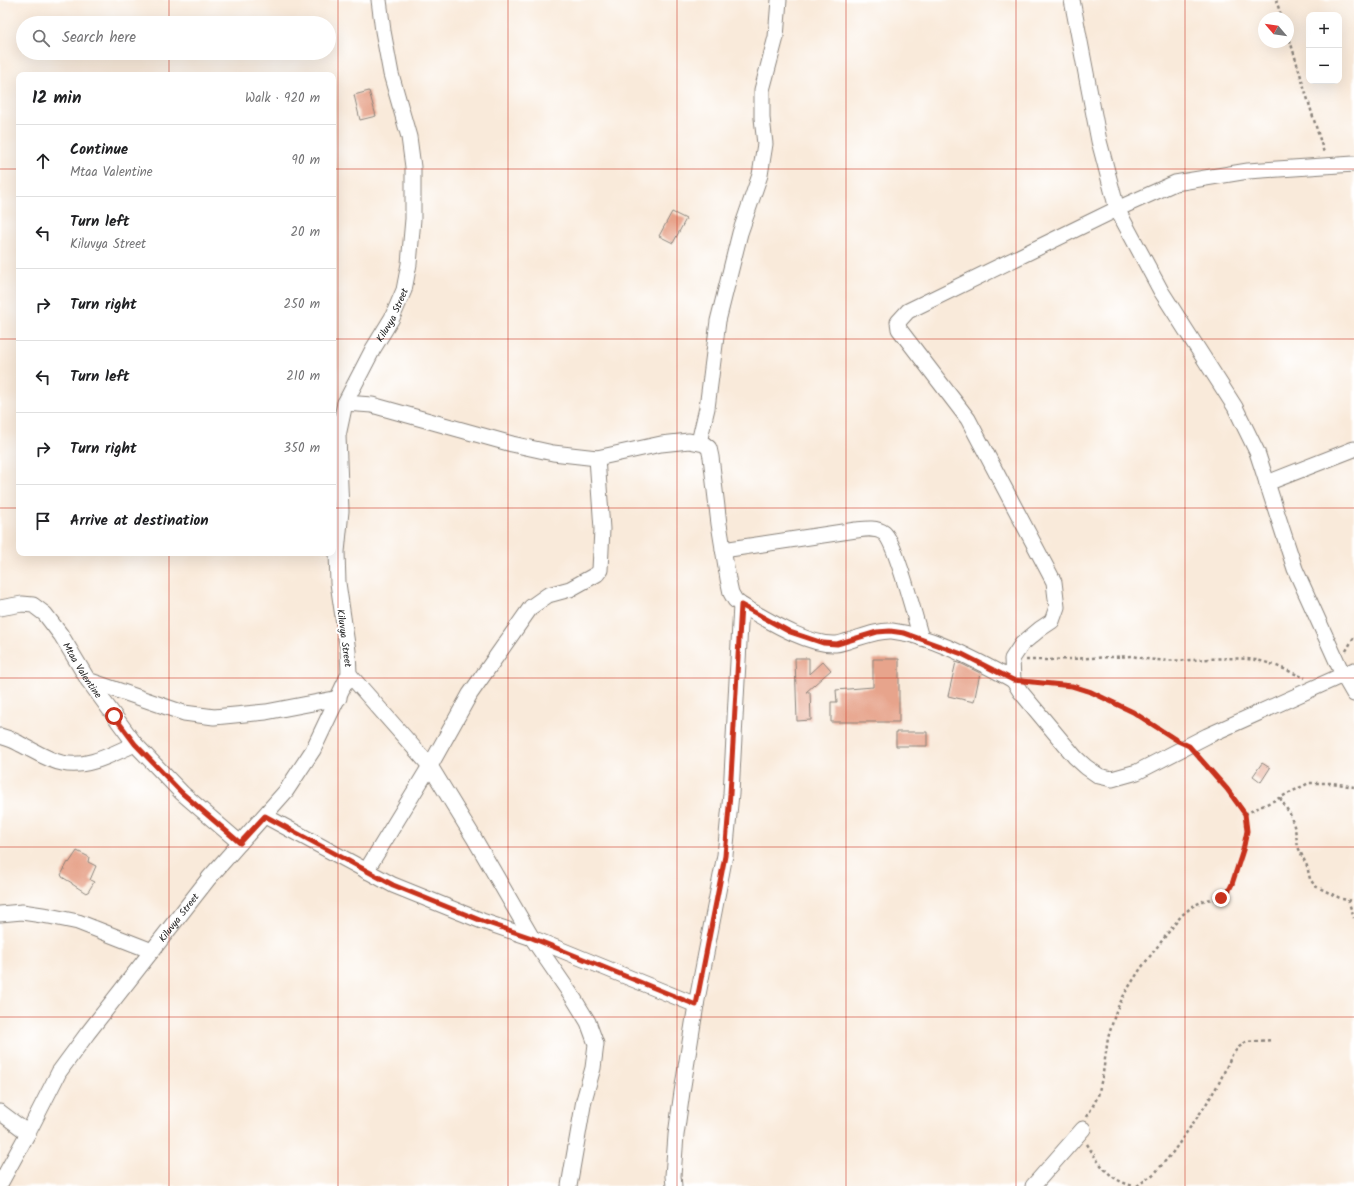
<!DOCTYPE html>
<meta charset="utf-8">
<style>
body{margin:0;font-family:Kalam,sans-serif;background:#f6f6f6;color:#202124}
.controls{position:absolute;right:12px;top:12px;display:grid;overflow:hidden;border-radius:8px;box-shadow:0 4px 16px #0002}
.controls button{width:36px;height:36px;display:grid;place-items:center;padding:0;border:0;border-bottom:1px solid #e0e0e0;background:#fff;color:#202124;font:20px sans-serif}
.compass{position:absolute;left:1258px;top:12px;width:36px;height:36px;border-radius:50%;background:#fff;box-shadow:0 4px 16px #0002;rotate:299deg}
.stop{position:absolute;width:12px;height:12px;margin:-9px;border:3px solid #c8321e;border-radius:50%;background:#fff}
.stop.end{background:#c8321e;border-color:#fff;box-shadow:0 1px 4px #0008}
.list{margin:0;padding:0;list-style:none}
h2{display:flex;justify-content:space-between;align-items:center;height:52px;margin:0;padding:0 16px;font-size:17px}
h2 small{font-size:13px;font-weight:400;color:#757577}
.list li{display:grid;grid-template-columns:26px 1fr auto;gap:12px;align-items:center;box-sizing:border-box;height:72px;padding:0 16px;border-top:1px solid #e0e0e0}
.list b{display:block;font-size:15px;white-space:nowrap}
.list p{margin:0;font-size:13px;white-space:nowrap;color:#757577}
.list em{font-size:13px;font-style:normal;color:#757577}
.icon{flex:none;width:22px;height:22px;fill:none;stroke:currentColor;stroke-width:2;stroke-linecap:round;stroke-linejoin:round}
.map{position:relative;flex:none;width:1354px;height:1186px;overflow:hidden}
.search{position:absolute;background:#fff;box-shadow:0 4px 16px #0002;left:16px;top:16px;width:320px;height:44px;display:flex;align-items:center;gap:10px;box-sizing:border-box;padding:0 14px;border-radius:22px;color:#757577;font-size:15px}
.panel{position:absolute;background:#fff;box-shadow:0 4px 16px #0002;left:16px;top:72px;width:320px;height:484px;border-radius:8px}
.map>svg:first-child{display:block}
.building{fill:#e7a48c}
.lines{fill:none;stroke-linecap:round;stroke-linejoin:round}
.minor-casing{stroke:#8a837b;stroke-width:17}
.path{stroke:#8a837b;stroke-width:2.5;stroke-dasharray:3 3;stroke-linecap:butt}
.minor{stroke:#fff;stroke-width:15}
.route{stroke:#c8321e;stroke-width:5}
.grid{fill:none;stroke:#c8321e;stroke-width:1;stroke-opacity:0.55}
.labels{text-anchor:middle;stroke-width:4;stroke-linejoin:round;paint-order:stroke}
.street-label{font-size:10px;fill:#1c1c1c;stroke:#fff}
</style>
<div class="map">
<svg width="1354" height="1186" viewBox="0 0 1354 1186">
<rect width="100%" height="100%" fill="#fff"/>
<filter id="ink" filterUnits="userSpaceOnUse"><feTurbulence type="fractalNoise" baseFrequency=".025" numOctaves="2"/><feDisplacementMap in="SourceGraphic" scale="8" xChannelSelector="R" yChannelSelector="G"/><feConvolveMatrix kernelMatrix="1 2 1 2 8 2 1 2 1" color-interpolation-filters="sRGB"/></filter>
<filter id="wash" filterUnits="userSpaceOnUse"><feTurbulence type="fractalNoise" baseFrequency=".012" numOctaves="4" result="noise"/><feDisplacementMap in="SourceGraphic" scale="16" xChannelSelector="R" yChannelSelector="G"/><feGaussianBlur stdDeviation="0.9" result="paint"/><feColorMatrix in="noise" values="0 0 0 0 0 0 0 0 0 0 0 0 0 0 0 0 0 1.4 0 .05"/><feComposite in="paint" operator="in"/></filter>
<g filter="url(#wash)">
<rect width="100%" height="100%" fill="#f9eada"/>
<g id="blocks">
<!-- building -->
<path class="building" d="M369 91 376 116 360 120 354 95Z
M672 212 686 219 673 243 659 236Z
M795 658H809V674L823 661 831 670 806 692H810L811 720 797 721Z
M873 659H899V722H831V702H837L836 690 873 687Z
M956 662 962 664 980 673 974 702 948 696Z
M896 732H927V746H896Z
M1262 763 1270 768 1261 782 1253 776Z
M77 851 89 857 88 862 96 866 90 880 94 882 88 892H87L86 893 72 884V883L62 877V876L61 875 68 862 69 863Z"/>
</g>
</g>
<g filter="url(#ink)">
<use href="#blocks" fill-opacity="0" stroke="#8a837b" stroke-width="1"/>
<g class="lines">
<!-- minor casing -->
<g class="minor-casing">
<g id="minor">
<path d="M1072 0 1099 141 1117 209 1161 291 1235 407 1257 452 1295 569 1343 675 1354 694"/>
<path d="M1354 164 1248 171 1175 183 1117 209 908 311 898 322 899 329 968 419 1054 582 1057 607 1052 621 1040 629 1022 644 1012 659 1013 680 1020 691 1075 757 1086 767 1099 776 1112 779 1137 772 1207 736 1354 670"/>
<path d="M345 403 372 405 512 444 553 453 597 458 661 444 689 441 704 444 709 448 711 457 719 524 728 579 731 593 735 600 741 605C766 619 808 646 836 644 840 644 844 642 848 641 862 637 878 630 892 631 933 636 977 661 1013 680"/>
<path d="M699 442 707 408 718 321 740 233 760 175 765 144 762 118V90L776 37 779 0"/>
<path d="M1267 483 1354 449"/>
<path d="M723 550 856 530C865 529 876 527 884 533 896 543 915 618 921 638"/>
<path id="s1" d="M0 608 22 604 33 605 45 614 61 635 88 680 135 744 182 793 240 843"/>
<path d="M349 674 430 766 474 838 532 938 574 999 588 1022 596 1044 593 1068 584 1100 569 1186"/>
<path d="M88 680 184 713 214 717 266 712 339 698"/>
<path d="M0 736C7 738 14 740 20 744 33 750 47 760 62 763 87 769 112 754 135 744"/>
<path d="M265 816 393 885 482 921 532 938 696 1005"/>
<path d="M366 871 430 766 470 694 531 607 548 595 570 589 597 574 600 570 602 529 597 458"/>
<path d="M0 914 22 912 49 916 78 922 152 951"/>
<path d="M0 1112 28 1133"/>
<path id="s2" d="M0 1184 28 1133 59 1072 87 1034 209 878 286 791 313 750 349 674 348 651 338 583 337 552 341 511 338 436 345 403 373 349 392 318 404 290 409 264 413 219V167L409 137 391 74 383 31 379 0"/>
<path d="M674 1186 673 1176 676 1135 682 1092 696 1005 725 855 731 794 741 605"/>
<path d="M1033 1186 1083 1129"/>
</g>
</g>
<!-- path -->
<path class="path" d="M1276 0 1282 18
M1288 34 1324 153
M1346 651 1354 637
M1026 660H1048L1133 656C1172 667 1215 654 1256 660 1273 663 1290 672 1305 678
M1031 682 1072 686 1091 692 1133 712 1175 739
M1280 798 1290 814 1295 829 1298 847 1307 866 1310 879 1315 886 1342 899 1354 901
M1245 814 1271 802 1309 783H1333L1354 787
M1348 900 1354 918
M1087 1117 1098 1096 1103 1073 1108 1038 1116 1011 1125 993 1141 968 1181 916 1193 906 1205 900 1221 898 1228 892 1232 884 1243 850 1247 831 1245 814 1227 789 1197 756
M1087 1144C1099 1164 1110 1181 1134 1186
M1137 1186 1155 1173 1173 1152 1205 1106 1219 1083 1232 1055 1239 1047 1246 1042 1272 1040"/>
<!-- minor -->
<use href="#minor" class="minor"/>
</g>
</g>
<g class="lines" filter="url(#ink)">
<!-- route -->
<path class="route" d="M114 716 135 744 182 793 240 843 265 816 393 885 482 921 532 938 696 1005 725 856 730 794 741 605 790 632 823 643 837 644 877 632 890 631 904 633 962 654 1013 680 1072 686 1091 692 1133 712 1178 741 1189 746 1227 789 1245 814 1247 831 1243 850 1232 884 1228 892 1221 898"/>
</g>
<!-- grid -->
<path class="grid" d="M169 0V23M338 0V1186M508 0V1186M677 0V1186M846 0V1186M1016 0V1186M1185 0V1186M169 53V75M0 169H19M333 169H1354M0 339H19M333 339H1354M0 508H19M333 508H1354M169 553V1186M0 678H1354M0 847H1354M0 1017H1354"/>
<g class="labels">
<!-- street labels -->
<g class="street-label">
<text dy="4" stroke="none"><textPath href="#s2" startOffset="994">Kiluvya Street</textPath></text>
<text transform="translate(345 638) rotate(82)" y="4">Kiluvya Street</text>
<text dy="4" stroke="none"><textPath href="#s1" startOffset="116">Mtaa Valentine</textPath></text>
<text dy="4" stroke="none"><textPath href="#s2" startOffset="322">Kiluvya Street</textPath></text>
</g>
</g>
</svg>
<div class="controls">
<button>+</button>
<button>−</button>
</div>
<svg class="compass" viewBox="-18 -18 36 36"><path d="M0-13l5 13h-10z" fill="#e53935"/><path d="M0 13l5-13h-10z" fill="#757577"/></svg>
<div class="stop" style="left:114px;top:716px"></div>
<div class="stop end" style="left:1221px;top:898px"></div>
<div class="search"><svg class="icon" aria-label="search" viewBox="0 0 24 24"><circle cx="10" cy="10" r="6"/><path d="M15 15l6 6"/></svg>Search here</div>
<section class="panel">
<h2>12 min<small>Walk · 920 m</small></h2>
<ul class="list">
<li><svg class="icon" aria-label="ahead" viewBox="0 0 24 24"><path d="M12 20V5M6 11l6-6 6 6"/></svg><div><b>Continue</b><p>Mtaa Valentine</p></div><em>90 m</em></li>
<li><svg class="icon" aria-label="left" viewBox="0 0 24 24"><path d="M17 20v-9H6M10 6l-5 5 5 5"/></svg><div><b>Turn left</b><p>Kiluvya Street</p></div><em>20 m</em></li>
<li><svg class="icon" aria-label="right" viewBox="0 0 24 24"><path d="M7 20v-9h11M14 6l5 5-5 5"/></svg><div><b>Turn right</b></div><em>250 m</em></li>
<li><svg class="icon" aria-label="left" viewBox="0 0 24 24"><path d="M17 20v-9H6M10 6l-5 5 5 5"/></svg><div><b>Turn left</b></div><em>210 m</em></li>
<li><svg class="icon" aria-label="right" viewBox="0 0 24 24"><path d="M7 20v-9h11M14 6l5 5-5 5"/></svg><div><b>Turn right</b></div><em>350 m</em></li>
<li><svg class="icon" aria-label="arrive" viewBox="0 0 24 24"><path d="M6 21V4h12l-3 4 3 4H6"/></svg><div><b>Arrive at destination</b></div></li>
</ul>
</section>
</div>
